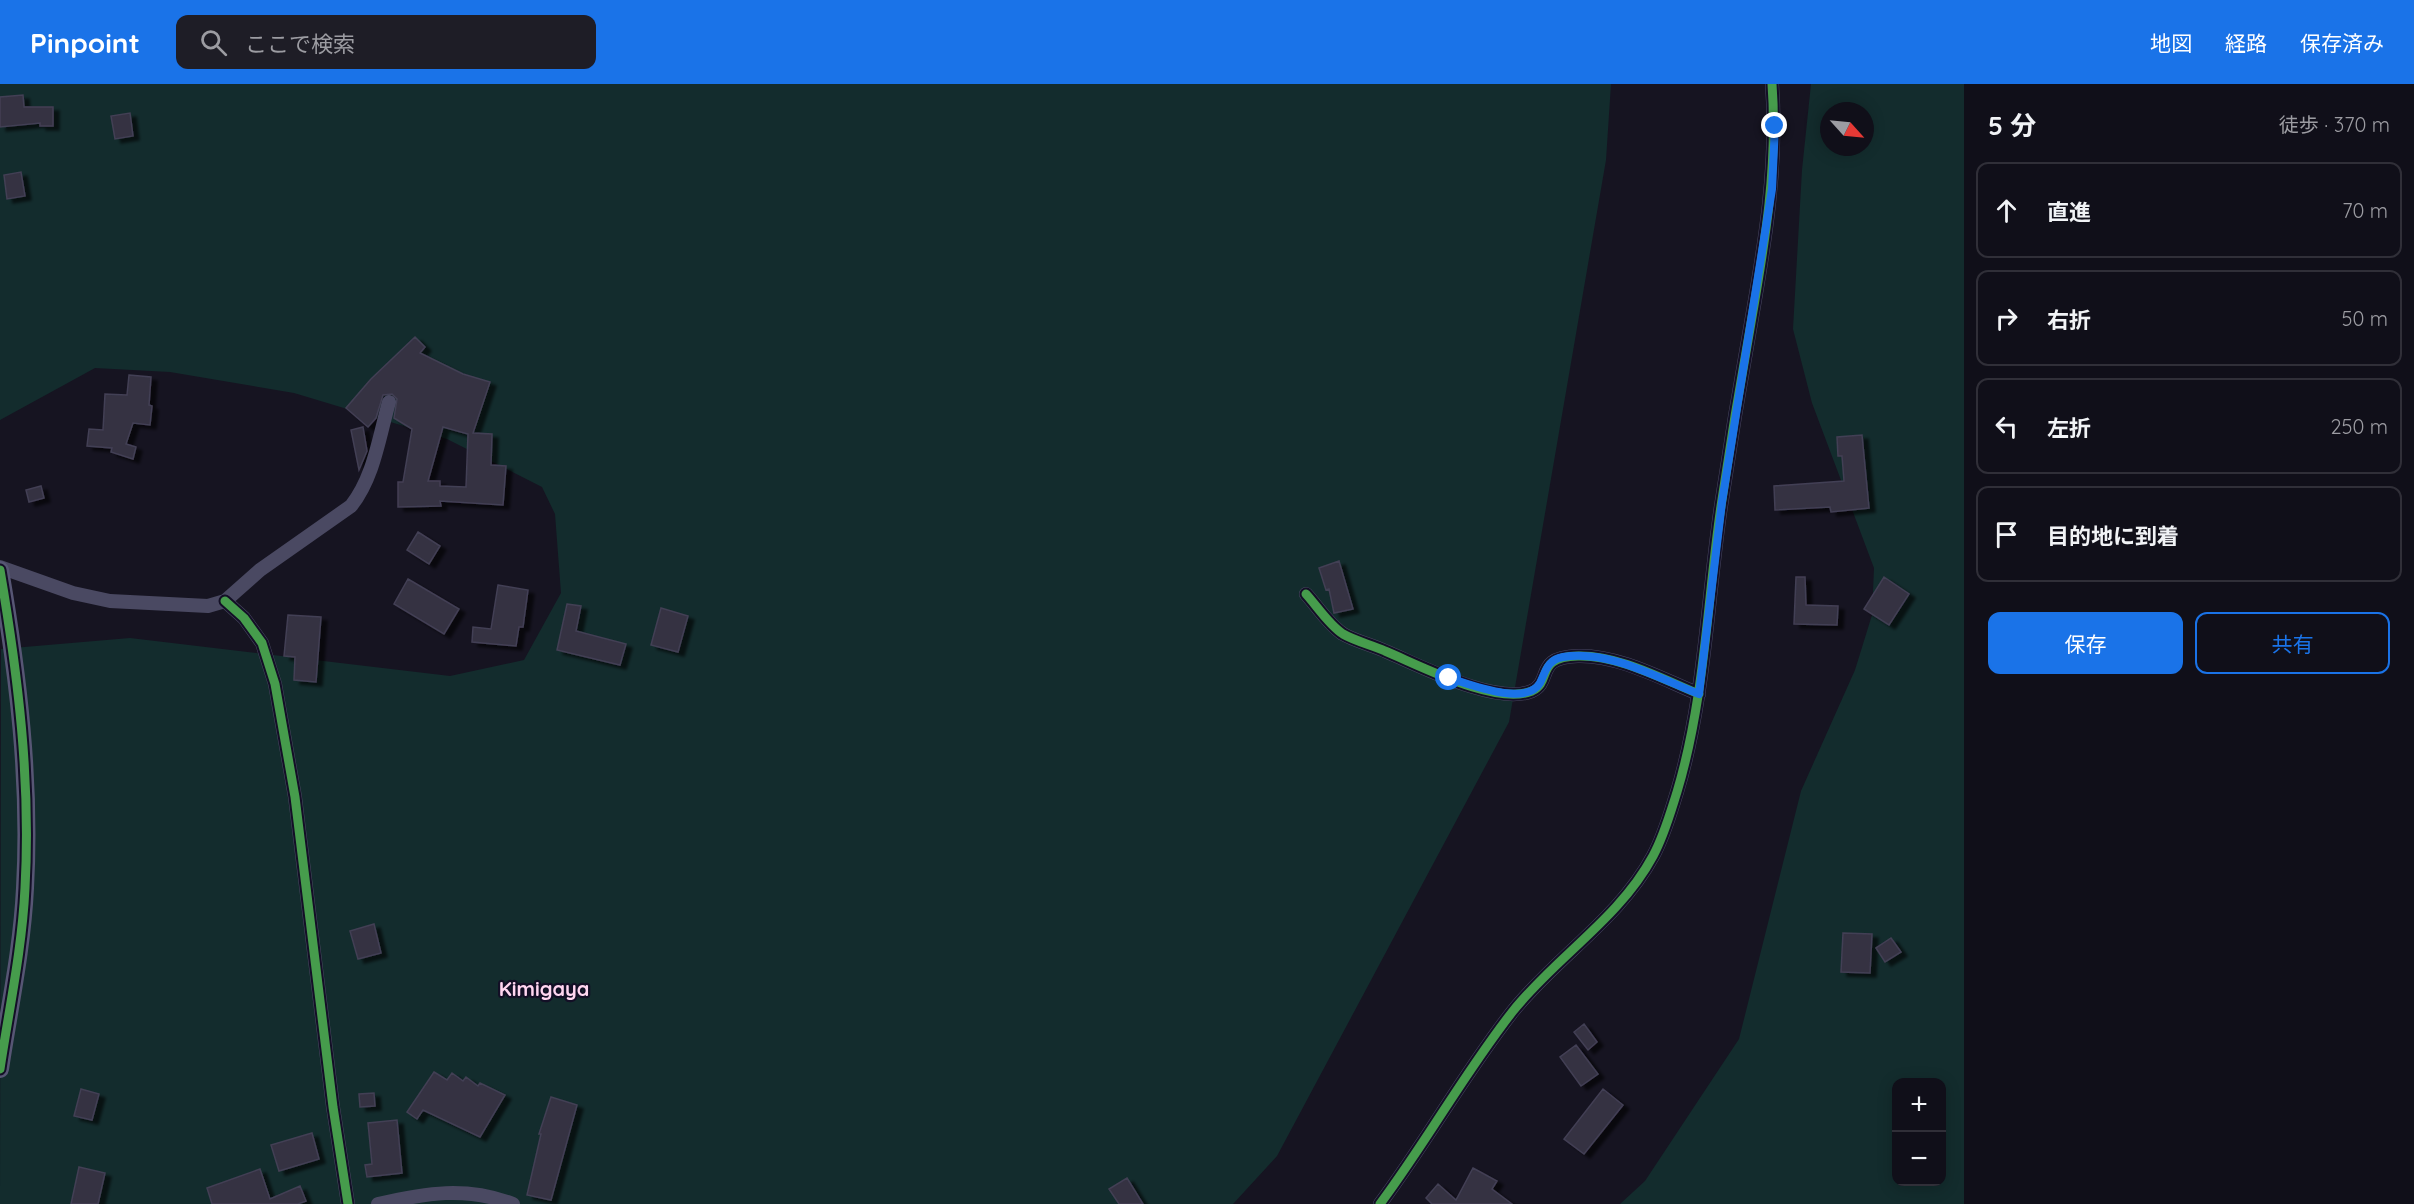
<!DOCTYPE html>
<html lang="ja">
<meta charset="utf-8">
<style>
body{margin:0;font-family:Quicksand,"Noto Sans JP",sans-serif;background:#1e1d26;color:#f1f3f6}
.controls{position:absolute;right:18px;bottom:18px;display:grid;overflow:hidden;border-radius:12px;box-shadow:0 3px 15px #0003}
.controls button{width:54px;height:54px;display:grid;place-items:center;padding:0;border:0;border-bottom:2px solid #302f38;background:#100f19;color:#f1f3f6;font:30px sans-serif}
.compass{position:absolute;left:1820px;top:18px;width:54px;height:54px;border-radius:50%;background:#100f19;box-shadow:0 3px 15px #0003;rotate:117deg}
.stop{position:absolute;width:18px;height:18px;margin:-14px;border:4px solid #1a73e8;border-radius:50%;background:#fff}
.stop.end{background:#1a73e8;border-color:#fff;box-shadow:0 2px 6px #0008}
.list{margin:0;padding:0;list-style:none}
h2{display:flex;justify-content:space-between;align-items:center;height:78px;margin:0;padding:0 24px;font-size:26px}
h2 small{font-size:20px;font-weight:400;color:#9c9ca2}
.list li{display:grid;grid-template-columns:39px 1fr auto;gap:18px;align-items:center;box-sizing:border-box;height:96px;margin:0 12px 12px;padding:0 12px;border:2px solid #302f38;border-radius:12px}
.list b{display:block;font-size:22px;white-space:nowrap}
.list em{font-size:20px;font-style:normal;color:#9c9ca2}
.actions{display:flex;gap:12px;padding:18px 24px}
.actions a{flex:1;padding:14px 0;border:2px solid #1a73e8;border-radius:12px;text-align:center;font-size:21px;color:#1a73e8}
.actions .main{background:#1a73e8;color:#fff}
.icon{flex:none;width:33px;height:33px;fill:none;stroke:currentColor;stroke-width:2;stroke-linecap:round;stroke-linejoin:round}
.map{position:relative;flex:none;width:1964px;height:1120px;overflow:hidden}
header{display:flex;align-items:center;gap:36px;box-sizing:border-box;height:84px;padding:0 30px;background:#1a73e8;color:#fff}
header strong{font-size:28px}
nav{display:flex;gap:33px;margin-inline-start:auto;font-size:21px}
.search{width:420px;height:54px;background:#1e1d26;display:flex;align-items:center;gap:15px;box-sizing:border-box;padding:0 21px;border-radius:12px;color:#9c9ca2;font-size:22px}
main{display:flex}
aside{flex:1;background:#100f19}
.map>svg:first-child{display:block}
.green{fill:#132c2d;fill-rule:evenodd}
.building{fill:#343243;stroke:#433f54;stroke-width:1.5;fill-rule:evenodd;filter:url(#shadow)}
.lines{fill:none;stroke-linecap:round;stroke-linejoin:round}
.street{stroke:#4a4962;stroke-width:14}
.secondary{stroke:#575674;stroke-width:18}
.cycleway-casing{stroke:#130f26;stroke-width:13}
.cycleway{stroke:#469c4c;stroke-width:9}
.route{stroke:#1a73e8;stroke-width:8}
.labels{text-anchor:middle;stroke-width:4.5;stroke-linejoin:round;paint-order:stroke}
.quarter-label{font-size:20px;font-weight:bold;fill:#ffd6f0;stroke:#130f26}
</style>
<header>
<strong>Pinpoint</strong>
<div class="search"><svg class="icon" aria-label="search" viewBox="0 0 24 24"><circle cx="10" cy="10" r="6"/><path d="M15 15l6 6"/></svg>ここで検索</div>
<nav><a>地図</a><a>経路</a><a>保存済み</a></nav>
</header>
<main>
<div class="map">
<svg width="1964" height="1120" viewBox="0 0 1964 1120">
<defs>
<filter id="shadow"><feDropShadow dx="6" dy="4" stdDeviation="1.5" flood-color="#0009"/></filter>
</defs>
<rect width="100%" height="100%" fill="#161421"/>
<!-- green -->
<path class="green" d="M0 0H1611L1606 76 1509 638 1277 1072 1233 1120H0L1 565 130 554 450 592 524 576 561 509 555 430 542 403 447 355 294 309 170 288 95 284 0 336Z
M1811 0H1964V1120H1620L1645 1097 1739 955 1801 707 1855 586 1872 531 1874 484 1812 319 1793 245 1802 86ZM1829 27H1865V63H1829ZM1896 998H1942V1098H1896Z"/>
<!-- building -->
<path class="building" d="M23 11 24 23H53V42H40V39L0 43V13Z
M130 29 133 52 115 55 111 32Z
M21 88 25 112 7 115 4 91Z
M415 253 425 263 420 269 463 290 490 298 473 349 492 350 491 381 506 382 503 421 440 417 441 422 398 423V398H403L412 345 394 334 397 315 392 310 383 311 376 334 368 343 346 324 371 295ZM443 343 468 350 466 403 440 402V397H428Z
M129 291 151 293 149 321 152 322 150 341 133 339 126 360 136 363 133 375 111 368 112 364 87 362 89 345 103 346 105 310 127 311Z
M363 343 367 367 359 386 351 346Z
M1862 351 1869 424 1831 428 1830 423 1775 426 1774 402 1844 397 1842 372H1838L1837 353Z
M41 402 44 414 29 418 26 406Z
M418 448 440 462 429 480 407 466Z
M1339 477 1353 525 1334 529 1329 505 1326 506 1319 484Z
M1796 493H1805L1806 521 1838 522 1837 541 1794 540Z
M1884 493 1909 510 1889 541 1864 525Z
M408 495 459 525 444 550 394 520Z
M498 501 528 506 523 543H519L516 562 472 558 473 543 491 545Z
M567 520 581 522 576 547 626 560 620 581 557 566Z
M661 524 688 532 678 568 651 561Z
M288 531 321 533 316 598 294 596 295 573 284 572Z
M374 840 381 869 358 875 350 847Z
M1843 849 1872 850 1870 889 1841 888Z
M1891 854 1901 868 1885 878 1876 864Z
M1584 940 1597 958 1588 966 1574 948Z
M1576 961 1598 990 1581 1002 1560 973Z
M434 988 447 996 452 989 463 997 466 993 478 1002 480 999 505 1011 480 1053 423 1026 417 1035 407 1028Z
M81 1005 99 1010 92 1036 74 1032Z
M1603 1005 1623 1021 1584 1070 1564 1055Z
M374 1009 375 1022 360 1023 359 1010Z
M551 1013 577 1021 551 1116 527 1111 541 1050H539Z
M397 1036 402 1089 367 1093 365 1081 372 1080 368 1039Z
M312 1049 319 1075 279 1087 271 1061Z
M79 1083 105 1089 98 1120H71Z
M1473 1084 1497 1097 1492 1105 1512 1120H1432L1426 1114 1438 1100 1456 1116Z
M260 1085 270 1115 300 1102 306 1117 298 1120H212L207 1104Z
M1127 1094 1143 1120H1119L1109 1105Z"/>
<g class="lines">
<!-- street -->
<path class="street" d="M0 483 73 509 110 517 208 522 225 517 260 486 351 422C374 393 379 353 389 318
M1306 510C1317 522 1329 541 1343 550 1355 557 1372 561 1385 567 1419 581 1496 622 1532 607 1553 597 1534 573 1578 572 1619 571 1662 595 1699 610
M225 517 244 534 262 559 275 600 295 713 333 1023 348 1120
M378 1120C426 1109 466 1102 513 1120
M1380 1120C1427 1057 1465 988 1513 927 1557 872 1619 835 1653 772 1664 752 1670 730 1677 708 1705 615 1707 517 1721 422 1730 361 1740 300 1751 239 1765 159 1778 81 1772 0"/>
<!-- secondary -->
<path class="secondary" d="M0 486C18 591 31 697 25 804 22 866 9 925 0 985"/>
<!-- cycleway casing -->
<g class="cycleway-casing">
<path id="cycleway" d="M0 486C18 591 31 697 25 804 22 866 9 925 0 985
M1306 510C1317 522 1329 541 1343 550 1355 557 1372 561 1385 567 1419 581 1496 622 1532 607 1553 597 1534 573 1578 572 1619 571 1662 595 1699 610
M225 517 244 534 262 559 275 600 295 713 333 1023 348 1120
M1380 1120C1427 1057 1465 988 1513 927 1557 872 1619 835 1653 772 1664 752 1670 730 1677 708 1705 615 1707 517 1721 422 1730 361 1740 300 1751 239 1765 159 1778 81 1772 0"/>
</g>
<!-- cycleway -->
<use href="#cycleway" class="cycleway"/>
</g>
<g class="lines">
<!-- route -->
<path class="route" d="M1449 594C1469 600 1526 623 1540 599 1546 587 1547 576 1563 573 1608 565 1658 594 1699 610L1722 418 1772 105 1775 42"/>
</g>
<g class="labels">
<!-- quarter labels -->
<g class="quarter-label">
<text x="544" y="912">Kimigaya</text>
</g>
</g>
</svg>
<div class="controls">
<button>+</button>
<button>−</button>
</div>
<svg class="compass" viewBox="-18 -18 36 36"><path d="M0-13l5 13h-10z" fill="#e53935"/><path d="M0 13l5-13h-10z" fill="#9c9ca2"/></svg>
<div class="stop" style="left:1449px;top:594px"></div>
<div class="stop end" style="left:1775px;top:42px"></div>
</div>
<aside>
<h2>5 分<small>徒歩 · 370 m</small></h2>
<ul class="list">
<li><svg class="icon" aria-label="ahead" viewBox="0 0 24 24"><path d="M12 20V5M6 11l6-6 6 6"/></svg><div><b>直進</b></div><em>70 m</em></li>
<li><svg class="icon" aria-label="right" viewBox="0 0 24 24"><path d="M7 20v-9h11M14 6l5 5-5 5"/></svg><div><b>右折</b></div><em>50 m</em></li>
<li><svg class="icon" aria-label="left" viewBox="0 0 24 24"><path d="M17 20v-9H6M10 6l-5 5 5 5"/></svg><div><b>左折</b></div><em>250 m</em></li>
<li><svg class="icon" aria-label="arrive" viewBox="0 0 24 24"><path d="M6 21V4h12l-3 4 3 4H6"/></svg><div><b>目的地に到着</b></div></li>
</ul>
<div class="actions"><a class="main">保存</a><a>共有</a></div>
</aside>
</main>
